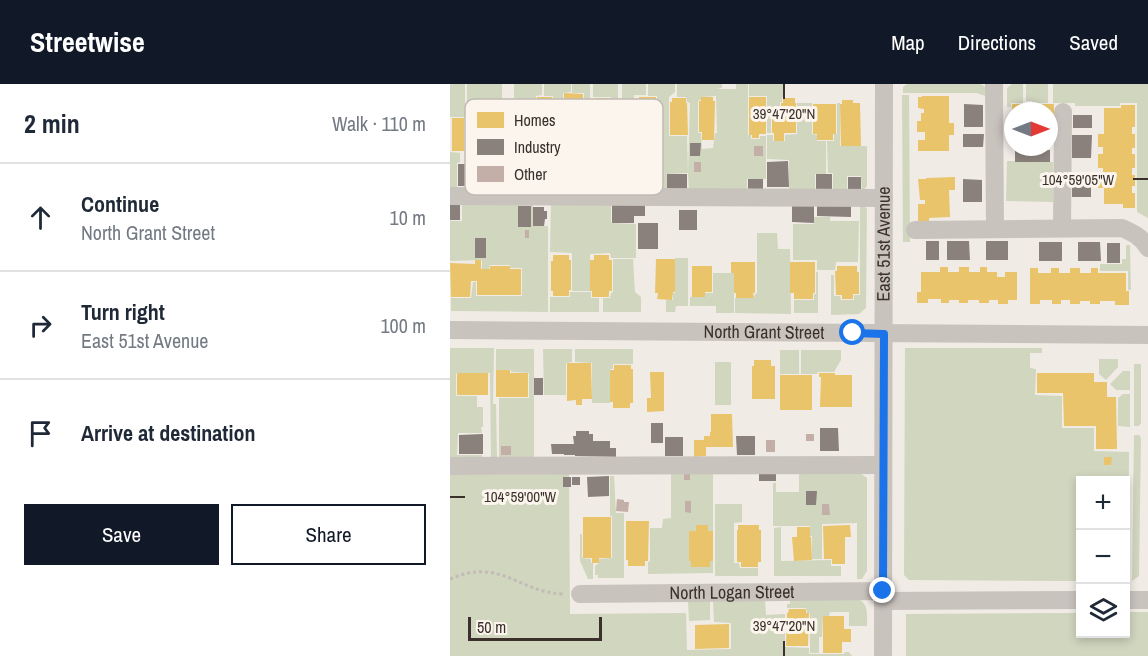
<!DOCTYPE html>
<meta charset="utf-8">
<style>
body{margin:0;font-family:"Archivo Narrow",sans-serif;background:#f6f6f7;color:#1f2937}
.controls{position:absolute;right:18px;bottom:18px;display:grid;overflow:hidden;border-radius:0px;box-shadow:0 3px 9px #0003}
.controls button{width:54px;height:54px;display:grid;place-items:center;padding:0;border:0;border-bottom:2px solid #e0e1e3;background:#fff;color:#1f2937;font:30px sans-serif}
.compass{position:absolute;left:554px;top:18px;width:54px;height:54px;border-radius:50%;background:#fff;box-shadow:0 3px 9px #0003;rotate:90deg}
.scale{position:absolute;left:18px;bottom:15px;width:134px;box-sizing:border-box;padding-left:6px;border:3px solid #3b302b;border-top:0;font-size:16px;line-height:21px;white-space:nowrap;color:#3b302b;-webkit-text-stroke:4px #fbf5ee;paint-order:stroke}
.stop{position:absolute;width:18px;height:18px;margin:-14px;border:4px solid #1a73e8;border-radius:50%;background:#fff}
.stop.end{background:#1a73e8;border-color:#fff;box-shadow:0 2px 6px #0008}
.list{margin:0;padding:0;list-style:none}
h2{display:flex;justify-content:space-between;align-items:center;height:78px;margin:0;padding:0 24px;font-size:26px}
h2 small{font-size:20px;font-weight:400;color:#747a83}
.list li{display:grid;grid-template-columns:39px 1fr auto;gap:18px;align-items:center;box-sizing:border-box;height:108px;padding:0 24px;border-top:2px solid #e0e1e3}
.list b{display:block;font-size:22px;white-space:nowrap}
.list p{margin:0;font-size:20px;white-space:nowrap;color:#747a83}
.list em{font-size:20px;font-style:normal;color:#747a83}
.actions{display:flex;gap:12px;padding:18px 24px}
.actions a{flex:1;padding:14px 0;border:2px solid #111827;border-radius:0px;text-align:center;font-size:21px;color:#111827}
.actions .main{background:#111827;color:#fff}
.icon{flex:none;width:33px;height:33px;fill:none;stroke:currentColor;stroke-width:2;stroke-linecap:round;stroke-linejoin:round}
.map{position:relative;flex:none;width:698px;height:572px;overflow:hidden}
header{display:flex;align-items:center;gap:36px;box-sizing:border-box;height:84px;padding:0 30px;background:#111827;color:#fff}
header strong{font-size:28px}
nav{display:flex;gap:33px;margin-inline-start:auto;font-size:21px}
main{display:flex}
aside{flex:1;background:#fff}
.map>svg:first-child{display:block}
.green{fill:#d1d6bf;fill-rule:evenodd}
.homes{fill:#e9c46a}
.industry{fill:#8a817c}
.building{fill:#c3afa7}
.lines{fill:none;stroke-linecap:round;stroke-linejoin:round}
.path{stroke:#c2bbb6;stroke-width:3;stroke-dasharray:3 3;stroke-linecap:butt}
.minor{stroke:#c9c3be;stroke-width:18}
.route{stroke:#1a73e8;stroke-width:8}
.ticks{fill:none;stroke:#3b302b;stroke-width:2}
.labels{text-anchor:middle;stroke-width:6;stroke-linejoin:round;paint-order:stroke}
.street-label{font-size:18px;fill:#3b302b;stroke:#fbf5ee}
.key{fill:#fbf5ee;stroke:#c1bab4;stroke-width:1.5}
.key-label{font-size:16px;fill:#3b302b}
.ticks-label{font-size:15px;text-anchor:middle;fill:#3b302b;stroke:#fbf5ee;stroke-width:6;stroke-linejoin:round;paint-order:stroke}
</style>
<header>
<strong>Streetwise</strong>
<nav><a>Map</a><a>Directions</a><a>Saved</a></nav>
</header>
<main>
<aside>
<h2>2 min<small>Walk · 110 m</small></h2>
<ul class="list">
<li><svg class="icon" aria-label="ahead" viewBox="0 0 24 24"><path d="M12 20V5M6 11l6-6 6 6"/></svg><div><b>Continue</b><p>North Grant Street</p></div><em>10 m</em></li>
<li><svg class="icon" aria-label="right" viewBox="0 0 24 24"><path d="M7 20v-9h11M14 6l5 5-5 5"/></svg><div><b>Turn right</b><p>East 51st Avenue</p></div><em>100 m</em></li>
<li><svg class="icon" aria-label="arrive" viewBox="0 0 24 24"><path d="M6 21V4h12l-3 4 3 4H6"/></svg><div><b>Arrive at destination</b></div></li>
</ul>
<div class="actions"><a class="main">Save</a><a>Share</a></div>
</aside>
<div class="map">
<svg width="698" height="572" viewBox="0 0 698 572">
<rect width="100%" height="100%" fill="#f0ebe5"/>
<!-- green -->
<path class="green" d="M0 0H15V33H0Z
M17 0H52V49L73 50 72 18H68L67 14H64V0H92V11L86 12V36H82V49H87V56H97V49H113V55H116V61H127L128 86H132V103H123V81H102V102H96V73L101 72V62H90V72H95V77H73V106H41V59H32V70H29L28 71H17Z
M94 0H121V8L113 9V48H103V12H94Z
M122 0H140V53L144 54H164V68H176V51H183L184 84H199V68L208 67V56L210 52H209V17H207V12H198V0H225V8L219 13V52H237L238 88 240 19 237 18 236 13H227V0H272V4L266 5H286V0H298V51H301V55H310V52H316V95H297V108L239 107 238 89 217 90V108H194V93H185L184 91H163V104H151L150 84H132L131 56 134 55V9H122ZM266 12 267 49H265L263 64 252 65 251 49H248V18L249 16H251V13Z
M143 0H168V50H164V18L161 17V13H143Z
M172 0H196V11H184V50H172Z
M299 0H334V13H332V18H330V28L321 29V49H317V12H299Z
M457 0H531L535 3 536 12 526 9H453V3Z
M562 0H573V19H561V23H557V4Z
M576 0H598V19H589V24H582V17H576Z
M603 0H698V134L687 128V19H670V22H625V19H603Z
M452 11H459L460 158H453Z
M347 19H362V50L367 51V57H376V90H365V107H339V76L317 75V51H323V57H335V51L347 50Z
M387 19H390V62H417V102L412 108 411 92H397V108H383V89H378L377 57H384V50H387Z
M0 34V68L10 69V78L7 79V107H0Z
M557 77 603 78V118L556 117Z
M83 118V142H98V228L1 227V214H21L23 198H26V212H72V184H60V181H40L39 185H32V176L0 177V137H12V119Z
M101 119H161V139L186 140V174H161L160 169 140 170V207H122V169L100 168Z
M410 119H412L417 125 416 224 409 230 381 231V191H384V212H390L391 216H404V211H410Z
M364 133H380V137H409L408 178H386L385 186H367V176H343V140H364Z
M307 149H327L328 165H340L341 230 285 229V214H304L305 210 307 209Z
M676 161H680L681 206H678V187H650V180H672V175H676Z
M225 174H238V222H226L225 228H216V216H223V209H225Z
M163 175H183L185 208 191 213V228H153V214H160L161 209 163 208Z
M366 188H368V229H344V216H364V210H366Z
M263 189H284V229H266V222H240V213H255V209H263Z
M120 208H141V214H149V228H100V213H120Z
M0 264H44L43 320H46L47 374H41L40 289H6V312H27V323H33V343H31L32 349H8L7 371H32V375H0Z
M455 264H592V269H580V284L586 285 585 311 612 312V344H644V367L679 368 678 497H676V396H630V497L459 496 454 491Z
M46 265H84V375H49V314H79V289L61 288V286H46Z
M93 265H122V278L116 279V311H94Z
M125 265H183V280H163V285H160V319H142V279L125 278Z
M330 266H349V290H330Z
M351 266H391V276L384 288H368L367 290H351Z
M649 275H668V283L656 296 649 290Z
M265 278H281V321H265Z
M684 280H691V339L689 342H684Z
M673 287H680V306H666L660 300Z
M673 310H680V343L668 342V314Z
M684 351H689L691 354 689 492 682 497Z
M349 389H410L417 394V487L412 495H407V439L372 440V475H362V452H360V442H323V399H326V408H349Z
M119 390 120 530 236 529 237 566 281 565V539L264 538 263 517 315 516 316 531 335 530V563L359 564V570H394L395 568H399L402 572H0V391Z
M221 390H263V489L198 490V478L200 477V444H212L213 435 221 434Z
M160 392H164L166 429H174V494H148V491H145V482L149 479V475L162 474V432H160Z
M265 420H292V438L284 439V479H289L290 484H308V492H265Z
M331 443V477L381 476V482H391V492H324V444Z
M130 450H132V474L141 475V479H143V495H138L130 477Z
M340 515H408C419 520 417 531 417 542H399V528H380L379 532H373L372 553H369V569H360V529H357L356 524H337V520H340Z
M238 517H260V536L239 537Z
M676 528H698V572H456V530L630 529V550H676Z"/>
<!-- homes -->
<path class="homes" d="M114 9 133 10V54H129V60H117V55H113Z
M472 12H499V39H504V51H499V67H468V56H475V48H467V37H471V29H474V25L468 24V13H472Z
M87 13H102V49L97 48V56L87 55 88 48H82V37H87Z
M189 13H206V17H208L207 67H198V58H186V18H189Z
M251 13H263V17H265L264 56H252V48H249V17H251Z
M299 13H316V50H309V54H302V51H299Z
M145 14H160V18H163V49H162V52H146V49H144L143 19H145Z
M222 14H236V19H237L238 51H220V18H222Z
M333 14H345V19H346V49H334V57H324V49H322V29H331V19H333Z
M392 16H403V19H410L411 62H391L390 20H392Z
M363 20H386V50H383V56H367V50H363Z
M562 20H574V27H562Z
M590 20H604V30H599V27H590Z
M671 21H685V43H682V50H685V64H682V70H685V84H682V91H685V102H682V109H685V124H673V120H654V104H648V91H653V84H648V70H653V63H648V50H654V24H671Z
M2 34H14V67H2Z
M505 93V106H499L500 133 479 134V137H468V120H475V116H470L468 95H476V94Z
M103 171H119V176H121V206H119V212H103V207H101V177H103Z
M144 171H159V176H162V207H159V213H142V207H140V176H144Z
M206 175H225V208H223L222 216 207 215 208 209H205Z
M25 176H31V185H40V182H60V185H71V211H27V197H21L20 213H1L0 179 25 180Z
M281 178H305V209H303L304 214H286V209H284V189H281Z
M340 178H365V209H363V215H344V209H340Z
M242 182H262V208H255V213H242Z
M387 182H407V188H409V210H403V215H392V211H386L385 187H387Z
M490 183H498V188H509V183H519V188H530V183H537V188H547V193H555V188H567V216H558V220H548V216H539V219H529V216H518V219H509V216H499V219H491V215H478V219H467V208H471V188H490Z
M580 184H588V189H601V184H609V189H620V184H630V189H641V184H648V189H676V207H679V221H665V217H650V220H640V217H630V220H620V216H611V220H602V216H590V220H580Z
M304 276H321V282H325V315H302V282H304Z
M117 279H141L142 315H132V321H126V316L117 317Z
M164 281H181V285H183V319H180V324H163V318H160V286H164Z
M46 286H60V289H78V313H46Z
M200 288H214V327L197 328V314H201Z
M7 289H38V311H7Z
M369 289H385V291H402V323H370L371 293H369Z
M587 289H644V298H657V313H666L667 365H646V342H614L613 309H587Z
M330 291H362V326H330Z
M261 330H282L283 363H256V372L244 373V356H254V352H260V348H261Z
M654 373H662L661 381H654Z
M133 433H161V474H149V479H142V474H133Z
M176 437H199L198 477H195V482H178V476H176Z
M246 441H258V447H263V477H260V483H241V477H239V447H246Z
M288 441H309V446H311V478H308V483H291V478H287V446H288Z
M400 441 401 453H395V480H382V475H374L373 442Z
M347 443H360V453H361L362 476 344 477 342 453H347Z
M339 525H356V529H359L358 562H336L337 529H338Z
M373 532H394V545H401V558H392V569H373Z
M279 540V564L245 565V541Z"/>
<!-- industry -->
<path class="industry" d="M514 20 533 21V43H514Z
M623 31H642V44H623Z
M513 50H534L533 63H513Z
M622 51H642L641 74H622Z
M240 59H251L250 72H240Z
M565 66H600V78H565Z
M338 77 339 103H317V78Z
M8 80H26V102H8Z
M217 90H237V108H217Z
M366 90H382V107H366Z
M622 90 641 91V113H622Z
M398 93H411V107H398Z
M298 95H313V107H298Z
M513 95 532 96V118H513Z
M0 119 10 120V136H0Z
M162 120H195V132H184V139H162Z
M342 120 364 121V139L342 138Z
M367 121H401V133L367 132Z
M68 122H81V143H68Z
M83 123H94V127H97V135H95L94 142H83Z
M229 126H247V146H229Z
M188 139H208V165H188Z
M25 154H36V174H25Z
M476 157H489V176H476Z
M497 157H519L520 176H497Z
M536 157H558V176H536Z
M589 158H612V177H589Z
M628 158H650L651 177H628Z
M657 159H670V179H657Z
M84 294H93V311H84Z
M201 339H213V359H201Z
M370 344H388L389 367H370Z
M126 347H139V350H143V357H160V364H166V373L125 372V371H114V370H102L101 360H124L123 352H126Z
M33 350V370H9V351Z
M286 352H305V371H287Z
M215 353H233V372H215Z
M309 389H326V397H309Z
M159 392V412L138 413 137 393Z
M113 393H121V403H113Z
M122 393H130V401H122Z
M356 407H367L366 421H356Z"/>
<!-- building -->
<path class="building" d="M304 62H313V72H304Z
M244 78H251V88H244Z
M75 146H79V154H75Z
M356 350H364V357H356Z
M316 356H325V368H316Z
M51 362H61V371H51Z
M234 389H240V396H234Z
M167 415 174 416V418H179L178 428 166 427Z
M235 417H241V429L235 428Z
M372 420H379L380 431H372Z"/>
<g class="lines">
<!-- path -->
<path class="path" d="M0 495C51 473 67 508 113 510"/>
<!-- minor -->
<g class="minor">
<path d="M544 0 545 145"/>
<path d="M0 112 434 114"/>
<path d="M612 144 613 28"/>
<path d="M465 146 672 144C683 149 692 153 698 164"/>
<path id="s1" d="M0 246 698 251"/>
<path d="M0 382 433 381"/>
<path id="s2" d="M130 510 433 507"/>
<path d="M676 516H698"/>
<path d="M433 517 630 516"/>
<path id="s3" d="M433 572 434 0"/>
</g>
</g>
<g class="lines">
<!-- route -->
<path class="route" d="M403 249 434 250 433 507"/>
</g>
<!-- ticks -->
<path class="ticks" d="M334 0V15M683 95H698M0 413H15M334 557V572"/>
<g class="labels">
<!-- street labels -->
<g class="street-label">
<text dy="6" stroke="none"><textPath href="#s3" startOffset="412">East 51st Avenue</textPath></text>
<text dy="6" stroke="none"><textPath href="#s1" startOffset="314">North Grant Street</textPath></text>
<text dy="6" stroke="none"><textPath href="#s2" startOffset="152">North Logan Street</textPath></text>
</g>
</g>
<!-- legend -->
<rect x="15" y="15" width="198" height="96" rx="9" class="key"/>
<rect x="27" y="28" width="27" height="16" fill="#e9c46a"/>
<rect x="27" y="55" width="27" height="16" fill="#8a817c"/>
<rect x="27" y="82" width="27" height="16" fill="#c3afa7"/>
<g class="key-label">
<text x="64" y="42">Homes</text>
<text x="64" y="69">Industry</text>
<text x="64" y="96">Other</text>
</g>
<g class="ticks-label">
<text x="334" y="35">39°47'20"N</text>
<text x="628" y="101">104°59'05"W</text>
<text x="70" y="418">104°59'00"W</text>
<text x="334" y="547">39°47'20"N</text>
</g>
</svg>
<div class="controls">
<button>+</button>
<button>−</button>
<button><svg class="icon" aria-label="layers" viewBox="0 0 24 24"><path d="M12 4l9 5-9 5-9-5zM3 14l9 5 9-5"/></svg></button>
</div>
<svg class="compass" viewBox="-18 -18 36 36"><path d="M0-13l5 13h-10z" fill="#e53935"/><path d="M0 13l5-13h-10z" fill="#747a83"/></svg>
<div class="scale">50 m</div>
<div class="stop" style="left:403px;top:249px"></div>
<div class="stop end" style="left:433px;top:507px"></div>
</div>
</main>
